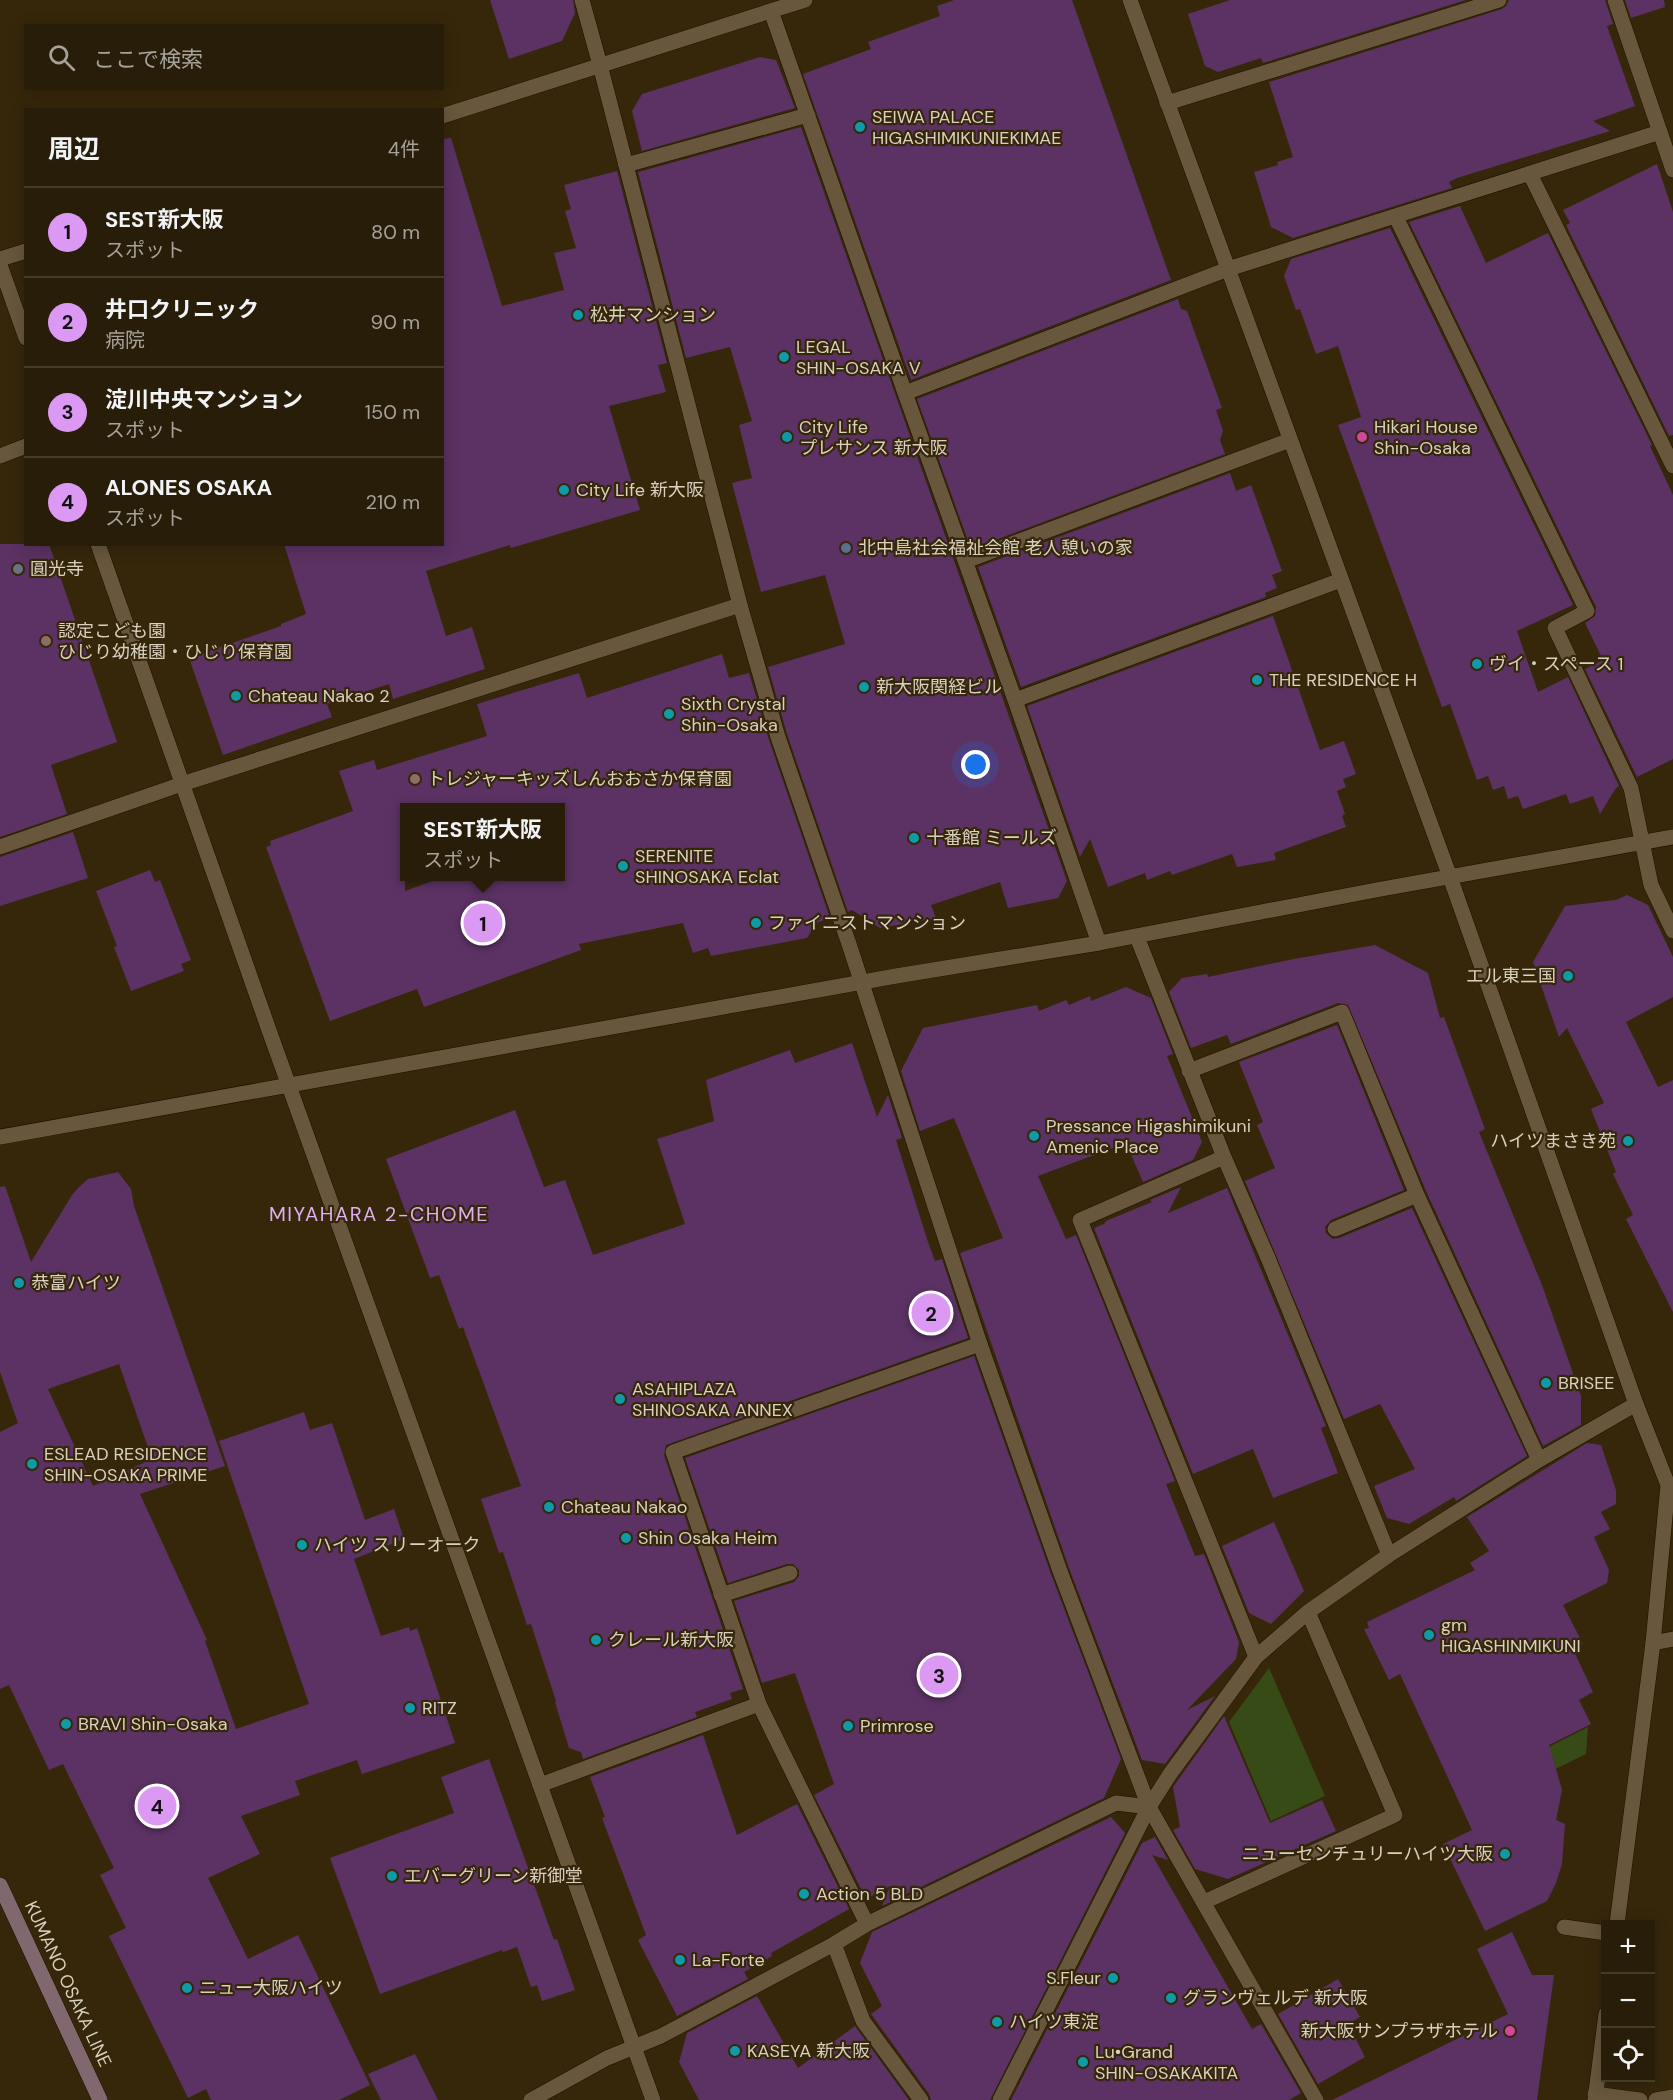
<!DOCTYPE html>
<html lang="ja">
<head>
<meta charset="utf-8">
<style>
  :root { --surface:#281d08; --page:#342a16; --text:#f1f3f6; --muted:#a5a29c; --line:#443b29; --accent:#dc99f4 }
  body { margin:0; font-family:"DM Sans","Noto Sans JP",sans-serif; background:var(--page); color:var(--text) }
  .controls { position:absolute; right:18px; bottom:18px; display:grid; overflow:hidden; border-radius:0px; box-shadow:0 3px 15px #0003 }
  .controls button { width:54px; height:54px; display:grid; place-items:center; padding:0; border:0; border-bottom:2px solid var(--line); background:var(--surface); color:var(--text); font:30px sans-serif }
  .you { position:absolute; left:976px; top:765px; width:21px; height:21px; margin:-15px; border:4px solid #fff; border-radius:50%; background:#1a73e8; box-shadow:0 0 0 9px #1a73e833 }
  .badge { display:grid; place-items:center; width:39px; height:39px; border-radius:50%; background:var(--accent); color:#111; font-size:20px; font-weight:700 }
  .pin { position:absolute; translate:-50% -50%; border:3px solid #fff; box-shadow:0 2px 6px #0006 }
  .popup { position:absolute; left:400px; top:803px; width:165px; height:78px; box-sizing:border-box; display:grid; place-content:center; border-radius:0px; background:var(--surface); filter:drop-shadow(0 2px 4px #0005); font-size:20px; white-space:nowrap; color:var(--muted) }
  .popup b { font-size:22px; color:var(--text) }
  .popup::after { content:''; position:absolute; left:50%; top:100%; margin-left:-12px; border:12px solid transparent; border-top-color:var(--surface) }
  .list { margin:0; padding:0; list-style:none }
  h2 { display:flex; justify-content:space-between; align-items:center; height:78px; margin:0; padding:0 24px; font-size:26px }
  h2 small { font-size:20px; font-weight:400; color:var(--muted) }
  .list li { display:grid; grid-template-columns:39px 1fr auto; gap:18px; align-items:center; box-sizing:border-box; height:90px; padding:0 24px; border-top:2px solid var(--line) }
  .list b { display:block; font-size:22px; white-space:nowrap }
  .list p { margin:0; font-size:20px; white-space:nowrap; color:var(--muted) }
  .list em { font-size:20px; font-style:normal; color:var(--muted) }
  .icon { flex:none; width:33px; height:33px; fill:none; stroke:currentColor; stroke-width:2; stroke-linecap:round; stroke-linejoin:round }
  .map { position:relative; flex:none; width:1673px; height:2100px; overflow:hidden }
  .search { position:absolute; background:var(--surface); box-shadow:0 3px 15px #0003; left:24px; top:24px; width:420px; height:66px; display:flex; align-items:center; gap:15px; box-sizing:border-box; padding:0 21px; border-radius:0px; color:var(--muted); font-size:22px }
  .panel { position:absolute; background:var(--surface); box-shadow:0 3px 15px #0003; left:24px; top:108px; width:420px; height:438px; border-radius:0px }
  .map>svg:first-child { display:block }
  .green { fill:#364b16 }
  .building { fill:#5b3263; fill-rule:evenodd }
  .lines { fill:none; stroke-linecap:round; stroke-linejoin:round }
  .service-casing { stroke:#1d0f00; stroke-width:16 }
  .pedestrian-casing { stroke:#1d0f00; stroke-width:16 }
  .minor-casing { stroke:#1d0f00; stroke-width:16 }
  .tertiary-casing { stroke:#1d0f00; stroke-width:16 }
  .secondary-casing { stroke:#1d0f00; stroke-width:16 }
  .service { stroke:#68573c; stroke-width:15 }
  .pedestrian { stroke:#68573c; stroke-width:15 }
  .minor { stroke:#68573c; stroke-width:15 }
  .tertiary { stroke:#68573c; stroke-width:15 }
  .secondary { stroke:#81676e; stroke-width:15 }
  .culture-dot { fill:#0f9aa8; stroke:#36270b; stroke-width:2 }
  .hotel-dot { fill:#d1479c; stroke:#36270b; stroke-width:2 }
  .service-dot { fill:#5c6f8a; stroke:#36270b; stroke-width:2 }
  .worship-dot { fill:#6b7280; stroke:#36270b; stroke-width:2 }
  .education-dot { fill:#8d6e63; stroke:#36270b; stroke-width:2 }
  .labels { text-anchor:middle; stroke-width:4.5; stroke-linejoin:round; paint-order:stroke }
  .poi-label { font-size:18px; fill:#d9d0c0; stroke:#36270b; text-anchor:start }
  .street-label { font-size:18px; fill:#d9d0c0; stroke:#36270b }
  .neighbourhood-label { font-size:20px; letter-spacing:1.5px; fill:#deb0ef; stroke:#36270b }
</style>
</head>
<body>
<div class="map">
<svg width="1673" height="2100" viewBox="0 0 1673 2100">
  <rect width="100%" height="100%" fill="#36270b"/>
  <path class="green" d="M1269,1668L1325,1796L1271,1821L1229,1722Z
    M1588,1727L1586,1754L1513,1790L1503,1770Z"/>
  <path class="building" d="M490,0H573L575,13L562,41L509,59Z
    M954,0H1072L1171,280L911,380L803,74L871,49L868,42L940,16L937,6Z
    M1230,0H1466L1263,63L1261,58L1218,72L1205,66L1188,14Z
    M1509,0H1605L1613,24L1607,26L1635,106L1593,121L1610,131L1457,178L1449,182L1452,188L1293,238L1271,227L1254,172L1278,165L1277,162L1293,157L1269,82L1502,9L1506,6Z
    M1625,0H1664L1665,7L1631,18Z
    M760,57L776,60L795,108L642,151L632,111L642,94Z
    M801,127L1067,881L1058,898L1008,908L1000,882L931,905L936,918L880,928L852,910L848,912L787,734L768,667L845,644L825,575L761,592L732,483L752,478L739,425L752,421L730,347L686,358L638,172Z
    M451,138L502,306L564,290L554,253L576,248L565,211L571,209L564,185L617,171L667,363L658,365L666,392L609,406L640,510L511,548L510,545L426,571L446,636L472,627L485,669L393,699L389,684L327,704L332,717L223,755L189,658L281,626V624L306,614L284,544H442V139Z
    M1657,164L1673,212V435L1669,436L1566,225L1570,223L1563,210Z
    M1460,206L1486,263L1548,233L1652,445L1650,446L1673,495V759L1637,777L1585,669L1603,660L1585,623L1595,616L1596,607L1409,222Z
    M1390,228L1573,605L1517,631L1538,692L1568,677L1619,786L1616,788L1600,814L1593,796L1570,804L1566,794L1523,809L1518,796L1508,799L1504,786L1493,790L1488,776L1477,780L1450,704L1442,707L1338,425L1361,417L1338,346L1316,354L1300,309L1296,310L1284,276L1291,259Z
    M1178,299L1181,309L1187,311L1222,408L1216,410L1223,431L1220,440L1225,454L971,549L917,399Z
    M1230,473L1236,491L1251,485L1282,571L1272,575L1277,588L1265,593L1266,597L1021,687L978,567Z
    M0,544H49L117,742L51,765L67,814L0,837Z
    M1273,616L1320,750L1344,741L1356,774L1343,779L1346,787L1337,791L1345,814L1342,816L1346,827L1274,853L1276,860L1237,867L1232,854L1172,875L1170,871L1147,880L1145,873L1108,887L1090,839L1080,857L1027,706Z
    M722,654L729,678L749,673L769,740L830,918L816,923L807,938L711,956L708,948L693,953L683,923L579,944L581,950L424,1007L417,989L330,1021L266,847L271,845L270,841L353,811L339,771L374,760L377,770L487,736L477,704L579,673L587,698ZM405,807H561V876H446L405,891Z
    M73,832L88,878L0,906V857Z
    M150,870L155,882L160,880L191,960L181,964L184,971L131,991L114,947L117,946L96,891Z
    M1627,895L1648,905L1673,957V997L1626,1022L1658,1087L1673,1080V1312L1626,1219L1633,1215L1613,1174L1616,1172L1591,1109L1604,1103L1567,1028L1559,1037L1533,962L1565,906L1616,900Z
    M1375,945L1428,973L1440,1018L1444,1017L1485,1129L1479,1132L1542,1285L1581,1396V1425L1543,1446L1426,1191L1348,1005L1338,1003L1231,1044L1227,1035L1191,1048L1169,992L1182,978L1207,974L1208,977L1294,959Z
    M1126,987L1151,998L1173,1054L1167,1056L1202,1142L1193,1160L1143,1182L1126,1143L1038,1176L1066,1239L1076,1235L1175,1481L1166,1484L1195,1556L1204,1554L1239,1642L1236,1659L1187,1710L1215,1696L1165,1764L1142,1760L1069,1568L960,1253L1003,1238L954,1118L920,1131L901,1071L923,1028L1037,1005L1039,1011L1066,1000L1069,1005L1090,996L1091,1001Z
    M1337,1025L1404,1190L1331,1220L1325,1227L1326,1233L1333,1239L1339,1238L1412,1208L1527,1456L1456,1501L1454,1497L1409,1524L1387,1518L1374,1486L1415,1469L1380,1404L1344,1419L1245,1181L1275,1168L1257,1125L1263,1122L1239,1062Z
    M852,1043L877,1117L888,1095L902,1138L896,1140L927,1239L935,1261L942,1259L968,1338L666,1445L664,1455L743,1689L730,1693L732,1699L695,1712L697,1717L583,1759L581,1752L569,1748L555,1702L556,1701L531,1624L527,1625L503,1552L499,1553L481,1499L521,1486L463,1327L459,1329L439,1275L430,1278L386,1159L515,1110L544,1187L565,1180L593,1255L685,1224L657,1139L714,1121L706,1080L790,1050L795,1063Z
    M118,1172L131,1189L134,1206L225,1466L140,1494L207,1640L205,1641L236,1729L309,1704L219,1441L304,1412L310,1430L332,1423L365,1520L394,1509L404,1539L354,1559L381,1636L409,1627L410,1631L417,1628L455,1743L362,1774L357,1760L295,1781L300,1795L241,1816L260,1854L208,1878L248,1959L298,1935L370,2085L339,2100H211L206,2089L188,2098L109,1936L126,1928L100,1875L114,1868L63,1764L49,1770L9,1685L0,1689V1432L18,1423L0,1372V1187L5,1186L31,1262L72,1195L79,1187L88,1179ZM119,1364L152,1459L93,1486L48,1389Z
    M1181,1187L1168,1213L1227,1188L1326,1426L1321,1428L1338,1473L1273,1498L1253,1449L1193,1474L1094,1228L1104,1224L1106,1221L1152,1202L1150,1200Z
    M974,1356L1051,1574L1121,1759L1104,1798L882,1906L890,1886L866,1899L814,1795L834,1784L795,1673L762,1683L734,1601L794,1582L799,1576V1570L793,1564H787L728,1583L685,1458Z
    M1587,1443L1601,1445L1616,1490V1504L1601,1512L1610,1529L1594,1537L1609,1570L1607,1583L1563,1605L1583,1644L1573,1649L1593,1692L1579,1700L1591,1724L1549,1745L1562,1790L1556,1820L1565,1824L1562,1864L1556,1883L1547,1901L1485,1931L1443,1844L1472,1830L1400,1674L1389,1680L1364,1629L1369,1628L1367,1622L1475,1570L1470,1563L1489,1551L1467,1517Z
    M1274,1522L1304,1591L1271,1624L1249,1613L1222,1546Z
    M1224,1716L1270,1823L1322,1800L1336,1831L1228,1879L1195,1869L1173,1830L1180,1827L1173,1787Z
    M703,1735L737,1835L797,1804L849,1909L771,1953L772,1956L744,1972L748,1979L677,2016L638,1940L646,1935L602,1818L605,1817L590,1777Z
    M489,1759L554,1940L557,1939L575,1990L542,2001L537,1985L531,1987L517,1947L503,1952L502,1950L380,1994L330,1858L454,1813L441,1777Z
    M1111,1817L1125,1833L990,2100H931L929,2094L871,2014L882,2006L860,1963L872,1932Z
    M1155,1837L1168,1860L1152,1855L1252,2029L1261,2024L1301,2093L1289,2100H1011L1142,1843Z
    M1512,1932L1532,1975H1554L1537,2100H1332L1508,2014L1477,1949Z
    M1338,1979L1360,2017L1348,2024L1365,2057L1318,2084L1278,2014Z
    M757,1996L798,2068L855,2026L909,2100H699L679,2062L687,2033Z
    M415,2054L438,2100H381L368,2074Z"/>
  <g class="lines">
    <defs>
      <path id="service" d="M1335,1229L1417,1195
        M721,1595L790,1573
        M1564,1927L1606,1933"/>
      <path id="pedestrian" d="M600,65L740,605L778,737L849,944L980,1344L1060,1571L1149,1807L1316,2100"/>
      <path id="minor" d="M582,0L600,65
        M1615,0L1673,170
        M771,11L905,393L1015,700L1099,943
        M1167,103L1499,0
        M626,165L808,115
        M1530,174L1673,466
        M1396,217L1587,611L1555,628L1631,788L1651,885L1673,931
        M905,393L1228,269L1660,132
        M0,456L26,446
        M966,561L1290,440
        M1015,700L1341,580
        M0,847L182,784L740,605
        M1137,937L1224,1157L1268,1258L1389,1555
        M1189,1071L1342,1012L1417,1195L1539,1460
        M1224,1157L1080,1220L1256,1657
        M1653,1643L1673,1639
        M540,1785L759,1704
        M1204,1902L1395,1815L1308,1612
        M867,1924L759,1704L673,1452L980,1344
        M834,1944L863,2021L921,2100
        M1595,2094L1640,2100
        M531,2100L607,2058L661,2036L834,1944L867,1924L1116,1803L1149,1807
        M1000,2100L1149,1807L1170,1774L1256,1657L1308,1612L1389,1555L1539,1460L1636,1404
        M1656,2100L1673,2097"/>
      <path id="tertiary" d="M1130,0L1450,877L1636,1404L1668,1485L1653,1643L1617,1924
        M442,116L805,0
        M0,259L26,251
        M0,265L26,338
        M98,544L270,1033L653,2100
        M0,1137L896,976L1099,943L1376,890L1673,837
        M1595,2100L1606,2014"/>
      <path id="secondary" d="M0,1885L100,2100"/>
    </defs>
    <use href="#service" class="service-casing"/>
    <use href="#pedestrian" class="pedestrian-casing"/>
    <use href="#minor" class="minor-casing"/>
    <use href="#tertiary" class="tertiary-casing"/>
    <use href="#secondary" class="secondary-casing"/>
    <use href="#service" class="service"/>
    <use href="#pedestrian" class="pedestrian"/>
    <use href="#minor" class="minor"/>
    <use href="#tertiary" class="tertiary"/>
    <use href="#secondary" class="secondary"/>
  </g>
  <g class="culture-dot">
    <circle cx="860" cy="127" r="6"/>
    <circle cx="578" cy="315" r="6"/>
    <circle cx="784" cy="357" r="6"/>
    <circle cx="787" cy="437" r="6"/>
    <circle cx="564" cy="490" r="6"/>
    <circle cx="1477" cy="664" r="6"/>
    <circle cx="1257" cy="680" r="6"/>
    <circle cx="864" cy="687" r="6"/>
    <circle cx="236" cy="696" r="6"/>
    <circle cx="669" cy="714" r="6"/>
    <circle cx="914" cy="838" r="6"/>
    <circle cx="623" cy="866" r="6"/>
    <circle cx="756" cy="923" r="6"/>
    <circle cx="1568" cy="976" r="6"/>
    <circle cx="1034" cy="1136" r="6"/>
    <circle cx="1628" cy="1141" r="6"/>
    <circle cx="19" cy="1283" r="6"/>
    <circle cx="1546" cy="1383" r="6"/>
    <circle cx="620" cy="1399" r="6"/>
    <circle cx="32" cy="1464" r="6"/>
    <circle cx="549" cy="1507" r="6"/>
    <circle cx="626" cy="1538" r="6"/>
    <circle cx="302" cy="1545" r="6"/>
    <circle cx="1429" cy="1635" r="6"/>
    <circle cx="596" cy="1640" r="6"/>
    <circle cx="410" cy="1708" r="6"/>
    <circle cx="66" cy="1724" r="6"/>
    <circle cx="848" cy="1726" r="6"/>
    <circle cx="1505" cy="1854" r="6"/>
    <circle cx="392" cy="1876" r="6"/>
    <circle cx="804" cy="1894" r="6"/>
    <circle cx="680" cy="1960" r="6"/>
    <circle cx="1113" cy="1978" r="6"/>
    <circle cx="187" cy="1988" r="6"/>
    <circle cx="1171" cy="1998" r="6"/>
    <circle cx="997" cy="2022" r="6"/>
    <circle cx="735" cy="2051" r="6"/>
    <circle cx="1083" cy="2062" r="6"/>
  </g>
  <g class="hotel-dot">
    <circle cx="1362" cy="437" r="6"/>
    <circle cx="1510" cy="2031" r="6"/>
  </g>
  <circle class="service-dot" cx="846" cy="548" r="6"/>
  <circle class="worship-dot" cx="18" cy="569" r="6"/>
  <g class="education-dot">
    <circle cx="46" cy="641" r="6"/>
    <circle cx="415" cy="779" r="6"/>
  </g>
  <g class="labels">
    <g class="poi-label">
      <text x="872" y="123">SEIWA PALACE<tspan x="872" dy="21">HIGASHIMIKUNIEKIMAE</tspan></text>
      <text x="590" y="321">松井マンション</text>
      <text x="796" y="353">LEGAL<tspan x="796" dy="21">SHIN-OSAKA V</tspan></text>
      <text x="799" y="433">City Life<tspan x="799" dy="21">プレサンス 新大阪</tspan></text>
      <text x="1374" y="433">Hikari House<tspan x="1374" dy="21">Shin-Osaka</tspan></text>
      <text x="576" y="496">City Life 新大阪</text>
      <text x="858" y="554">北中島社会福祉会館 老人憩いの家</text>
      <text x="30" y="575">圓光寺</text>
      <text x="58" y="637">認定こども園<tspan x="58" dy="21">ひじり幼稚園・ひじり保育園</tspan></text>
      <text x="1489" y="670">ヴイ・スペース 1</text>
      <text x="1269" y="686">THE RESIDENCE H</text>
      <text x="876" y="693">新大阪関経ビル</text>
      <text x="248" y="702">Chateau Nakao 2</text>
      <text x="681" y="710">Sixth Crystal<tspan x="681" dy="21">Shin-Osaka</tspan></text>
      <text x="427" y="785">トレジャーキッズしんおおさか保育園</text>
      <text x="926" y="844">十番館 ミールズ</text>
      <text x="635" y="862">SERENITE<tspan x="635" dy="21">SHINOSAKA Eclat</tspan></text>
      <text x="768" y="929">ファイニストマンション</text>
      <text x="1556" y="982" text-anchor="end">エル東三国</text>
      <text x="1046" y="1132">Pressance Higashimikuni<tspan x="1046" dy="21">Amenic Place</tspan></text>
      <text x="1616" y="1147" text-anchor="end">ハイツまさき苑</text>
      <text x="31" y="1289">恭富ハイツ</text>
      <text x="1558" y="1389">BRISEE</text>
      <text x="632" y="1395">ASAHIPLAZA<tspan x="632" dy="21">SHINOSAKA ANNEX</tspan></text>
      <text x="44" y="1460">ESLEAD RESIDENCE<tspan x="44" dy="21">SHIN-OSAKA PRIME</tspan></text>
      <text x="561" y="1513">Chateau Nakao</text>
      <text x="638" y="1544">Shin Osaka Heim</text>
      <text x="314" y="1551">ハイツ スリーオーク</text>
      <text x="1441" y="1631">gm<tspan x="1441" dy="21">HIGASHINMIKUNI</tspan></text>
      <text x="608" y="1646">クレール新大阪</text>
      <text x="422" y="1714">RITZ</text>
      <text x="78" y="1730">BRAVI Shin-Osaka</text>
      <text x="860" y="1732">Primrose</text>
      <text x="1493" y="1860" text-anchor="end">ニューセンチュリーハイツ大阪</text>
      <text x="404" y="1882">エバーグリーン新御堂</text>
      <text x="816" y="1900">Action 5 BLD</text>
      <text x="692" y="1966">La-Forte</text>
      <text x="1101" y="1984" text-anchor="end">S.Fleur</text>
      <text x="199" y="1994">ニュー大阪ハイツ</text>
      <text x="1183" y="2004">グランヴェルデ 新大阪</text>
      <text x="1009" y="2028">ハイツ東淀</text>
      <text x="1498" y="2037" text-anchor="end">新大阪サンプラザホテル</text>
      <text x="747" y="2057">KASEYA 新大阪</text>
      <text x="1095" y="2058">Lu•Grand<tspan x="1095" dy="21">SHIN-OSAKAKITA</tspan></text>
    </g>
    <g class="street-label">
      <text transform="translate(68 1984) rotate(65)" y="6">KUMANO OSAKA LINE</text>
    </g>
    <g class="neighbourhood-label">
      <text x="379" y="1221">MIYAHARA 2-CHOME</text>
    </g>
  </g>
</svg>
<div class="controls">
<button>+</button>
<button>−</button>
<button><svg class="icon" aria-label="locate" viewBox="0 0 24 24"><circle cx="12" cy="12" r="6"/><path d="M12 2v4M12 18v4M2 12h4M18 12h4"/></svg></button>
</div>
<div class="you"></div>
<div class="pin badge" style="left:483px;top:923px">1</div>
<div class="popup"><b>SEST新大阪</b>スポット</div>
<div class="pin badge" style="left:931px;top:1313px">2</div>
<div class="pin badge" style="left:939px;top:1675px">3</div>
<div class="pin badge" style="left:157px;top:1806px">4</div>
<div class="search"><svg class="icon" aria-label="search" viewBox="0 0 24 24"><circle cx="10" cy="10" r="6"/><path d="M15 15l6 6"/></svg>ここで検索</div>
<section class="panel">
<h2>周辺<small>4件</small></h2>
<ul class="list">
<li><span class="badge">1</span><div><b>SEST新大阪</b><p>スポット</p></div><em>80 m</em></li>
<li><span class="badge">2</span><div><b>井口クリニック</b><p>病院</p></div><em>90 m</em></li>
<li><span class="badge">3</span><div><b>淀川中央マンション</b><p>スポット</p></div><em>150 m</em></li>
<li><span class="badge">4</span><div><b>ALONES OSAKA</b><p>スポット</p></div><em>210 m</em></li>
</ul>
</section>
</div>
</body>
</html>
